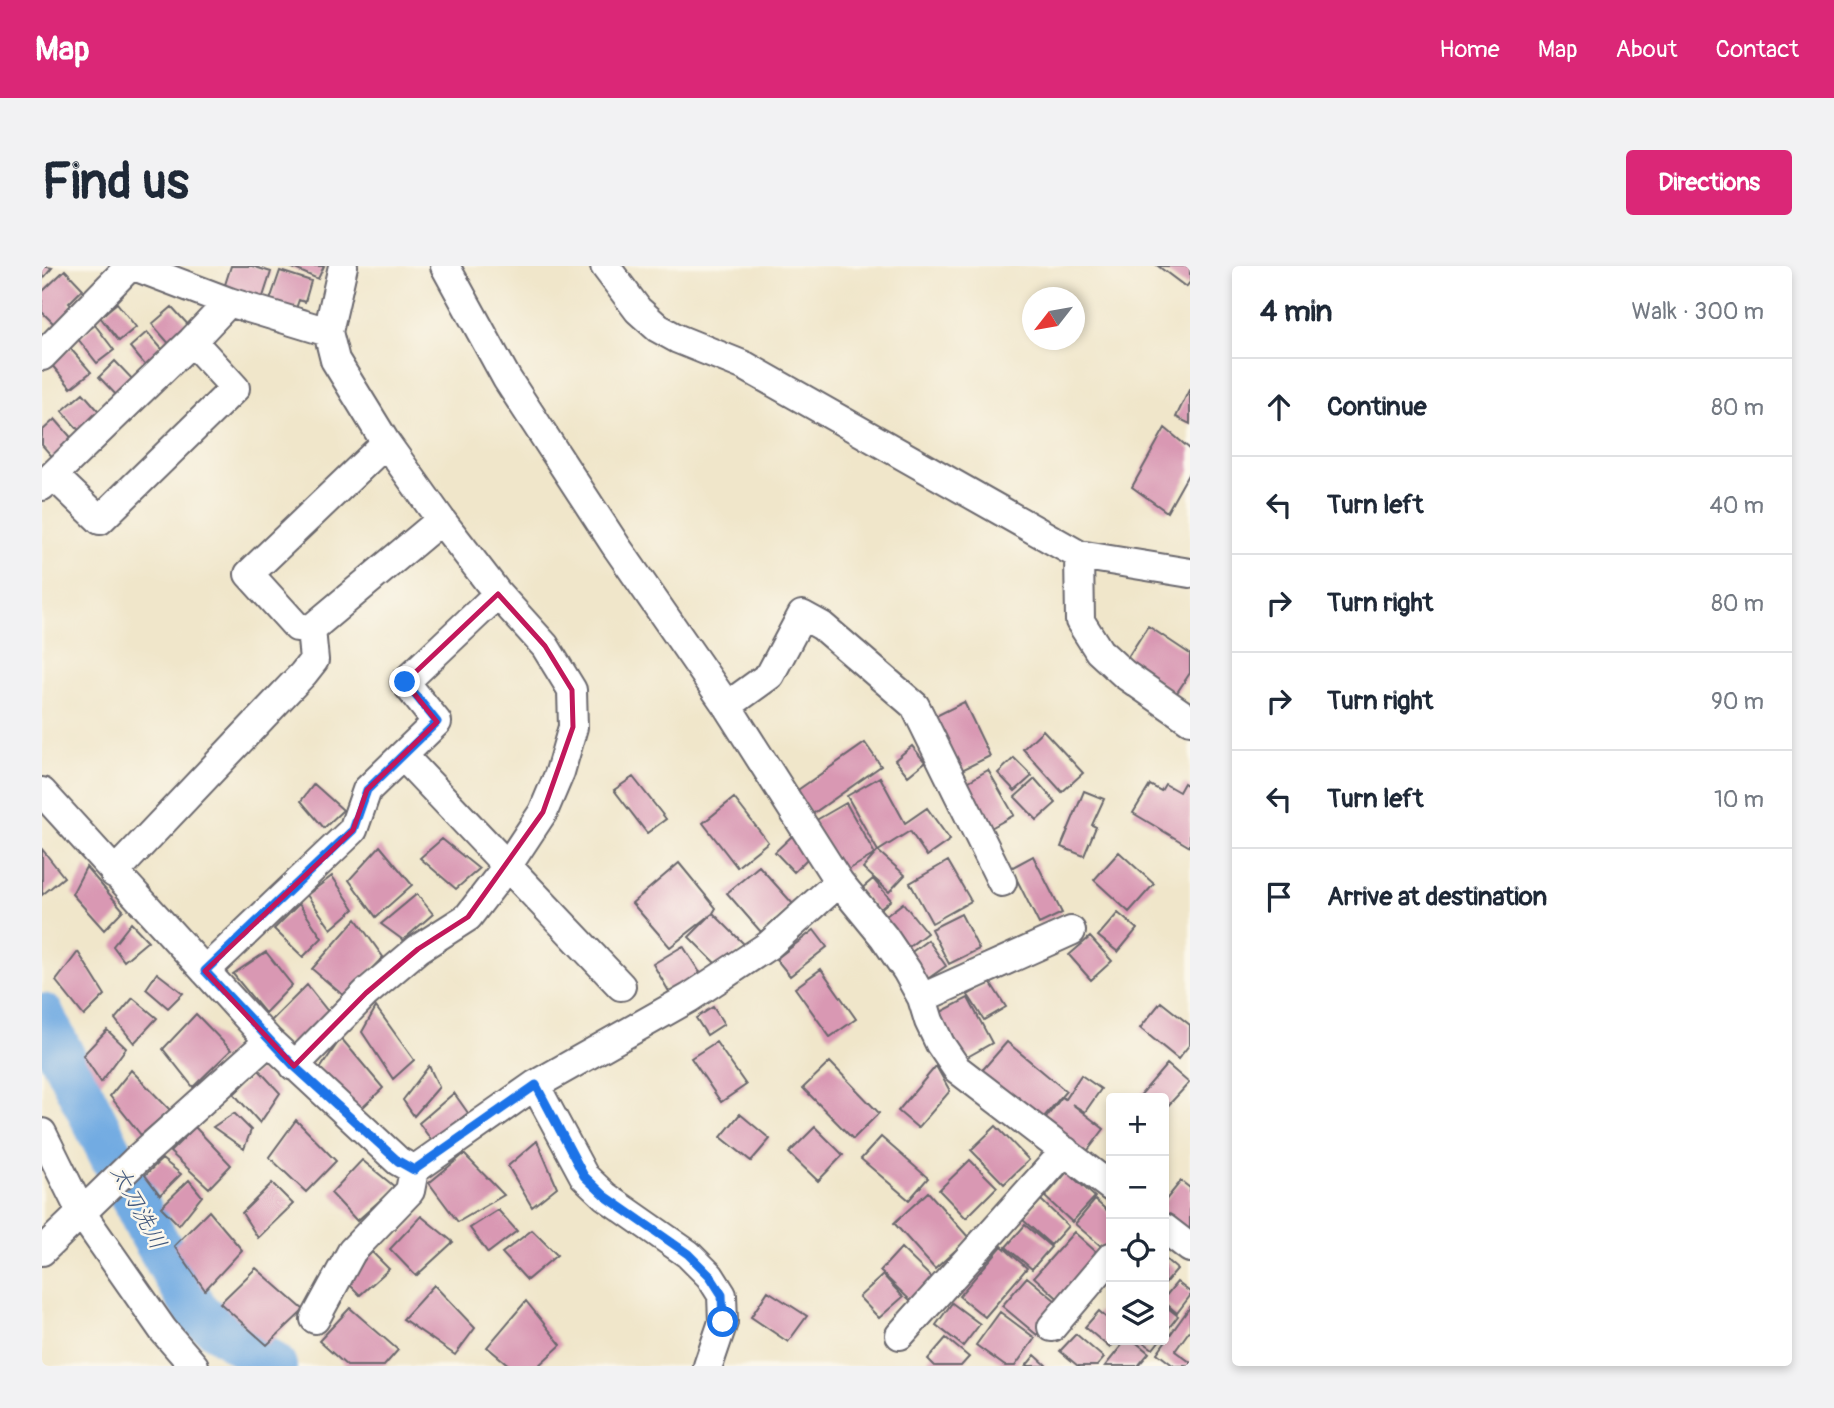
<!DOCTYPE html>
<html lang="en">
<head>
<meta charset="utf-8">
<style>
  :root { --surface:#fff; --page:#f2f2f3; --text:#1f2937; --muted:#747a83; --line:#e0e1e3; --accent:#db2777 }
  body { margin:0; font-family:Pangolin,"Klee One",sans-serif; background:var(--page); color:var(--text) }
  .controls { position:absolute; right:21px; bottom:21px; display:grid; overflow:hidden; border-radius:7px; box-shadow:0 4px 10px #0003 }
  .controls button { width:63px; height:63px; display:grid; place-items:center; padding:0; border:0; border-bottom:2px solid var(--line); background:var(--surface); color:var(--text); font:35px sans-serif }
  .compass { position:absolute; left:980px; top:21px; width:63px; height:63px; border-radius:50%; background:var(--surface); box-shadow:0 4px 10px #0003; rotate:239deg }
  .stop { position:absolute; width:21px; height:21px; margin:-16px; border:5px solid #1a73e8; border-radius:50%; background:#fff }
  .stop.end { background:#1a73e8; border-color:#fff; box-shadow:0 2px 7px #0008 }
  .list { margin:0; padding:0; list-style:none }
  h2 { display:flex; justify-content:space-between; align-items:center; height:91px; margin:0; padding:0 28px; font-size:30px }
  h2 small { font-size:23px; font-weight:400; color:var(--muted) }
  .list li { display:grid; grid-template-columns:46px 1fr auto; gap:21px; align-items:center; box-sizing:border-box; height:98px; padding:0 28px; border-top:2px solid var(--line) }
  .list b { display:block; font-size:26px; white-space:nowrap }
  .list em { font-size:23px; font-style:normal; color:var(--muted) }
  .icon { flex:none; width:38px; height:38px; fill:none; stroke:currentColor; stroke-width:2; stroke-linecap:round; stroke-linejoin:round }
  .map { position:relative; flex:none; width:1148px; height:1100px; overflow:hidden; border-radius:7px }
  header { display:flex; align-items:center; gap:42px; box-sizing:border-box; height:98px; padding:0 35px; background:var(--accent); color:#fff }
  header strong { font-size:33px }
  nav { display:flex; gap:38px; margin-inline-start:auto; font-size:24px }
  .intro { display:flex; align-items:center; justify-content:space-between; box-sizing:border-box; height:168px; padding:0 42px }
  h1 { margin:0; font-size:49px }
  .button { padding:18px 32px; border-radius:7px; background:var(--accent); color:#fff; font-size:24px; font-weight:700 }
  main { display:flex; gap:42px; padding:0 42px }
  aside { flex:1; background:var(--surface); border-radius:7px; box-shadow:0 4px 10px #0003 }
  .map>svg:first-child { display:block }
  .lines { fill:none; stroke-linecap:round; stroke-linejoin:round }
  .river { stroke:#72abe2; stroke-width:46 }
  .building { fill:#d998b3 }
  .minor-casing { stroke:#6a676d; stroke-width:32 }
  .minor { stroke:#fff; stroke-width:28 }
  .route { stroke:#1a73e8; stroke-width:9 }
  .marked { fill:none; stroke:#c2185b; stroke-width:5; stroke-linejoin:round }
  .labels { text-anchor:middle; stroke-width:5; stroke-linejoin:round; paint-order:stroke }
  .water-label { font-size:23px; font-style:italic; fill:#42597e; stroke:#fbf7ec }
</style>
</head>
<body>
<header>
<strong>Map</strong>
<nav><a>Home</a><a>Map</a><a>About</a><a>Contact</a></nav>
</header>
<div class="intro"><h1>Find us</h1><a class="button">Directions</a></div>
<main>
<div class="map">
<svg width="1148" height="1100" viewBox="0 0 1148 1100">
  <rect width="100%" height="100%" fill="#fbf7ec"/>
  <filter id="ink" filterUnits="userSpaceOnUse"><feTurbulence type="fractalNoise" baseFrequency=".0143" numOctaves="2"/><feDisplacementMap in="SourceGraphic" scale="14" xChannelSelector="R" yChannelSelector="G"/><feConvolveMatrix kernelMatrix="1 2 1 2 8 2 1 2 1" color-interpolation-filters="sRGB"/></filter>
  <filter id="wash" filterUnits="userSpaceOnUse"><feTurbulence type="fractalNoise" baseFrequency=".00686" numOctaves="4" result="noise"/><feDisplacementMap in="SourceGraphic" scale="28" xChannelSelector="R" yChannelSelector="G"/><feGaussianBlur stdDeviation="1.57" result="paint"/><feColorMatrix in="noise" values="0 0 0 0 0 0 0 0 0 0 0 0 0 0 0 0 0 1.4 0 .05"/><feComposite in="paint" operator="in"/></filter>
  <g filter="url(#wash)">
    <rect width="100%" height="100%" fill="#f0e6ca"/>
    <g class="lines">
      <path class="river" d="M0,750L107,963L156,1048L232,1100"/>
    </g>
    <g id="blocks">
      <path class="building" d="M0,0L10,2L0,14Z
        M189,0H210L229,6L219,37L181,25Z
        M246,0H282L276,13Z
        M1116,0H1148V16L1144,21Z
        M23,4L41,23L27,37L31,41L13,59L0,46V26Z
        M238,5L269,15L263,36L257,34L252,48L226,40Z
        M75,37L94,61L77,75L58,51Z
        M130,41L149,62L129,80L110,58Z
        M53,59L72,84L55,97L36,73Z
        M105,66L126,90L108,105L88,81Z
        M28,82L49,106L29,122L9,98Z
        M73,95L94,117L78,133L57,111Z
        M1148,122V158L1134,151Z
        M41,127L61,150L40,168L20,145Z
        M13,153L33,176L13,194L0,179V165Z
        M1123,162L1148,183V205L1125,246L1090,221Z
        M1106,360L1148,388V407L1134,428L1084,394Z
        M922,436L948,490L918,505L892,451Z
        M1001,464L1041,507L1020,526L981,483Z
        M823,477L839,500L769,549L753,526Z
        M870,480L883,496L866,510L853,494Z
        M972,492L990,510L973,525L956,507Z
        M946,504L972,549L947,563L922,518Z
        M591,511L624,553L605,567L572,524Z
        M838,511L863,557L885,542L908,574L885,590L868,565L836,585L805,530Z
        M993,513L1014,537L995,554L973,531Z
        M1142,517L1148,521V581L1091,547L1108,519L1119,525L1123,518L1137,526Z
        M272,518L301,544L282,562L259,535Z
        M1042,525L1062,533L1050,559L1054,561L1042,590L1019,581Z
        M692,532L726,576L695,601L661,557Z
        M804,537L833,588L801,607L771,556Z
        M750,570L769,589L752,606L733,586Z
        M400,573L437,603L414,623L378,592Z
        M338,580L370,619L334,651L307,614Z
        M0,583L22,611L0,629Z
        M836,585L863,609L847,626L821,602Z
        M1077,586L1112,618L1087,646L1052,614Z
        M991,590L1020,647L997,658L969,602Z
        M906,595L929,635L890,657L868,617Z
        M637,597L674,642L671,647L703,679L679,703L647,671L670,648L628,681L590,637Z
        M717,600L751,638L719,666L685,627Z
        M44,601L81,644L62,664L30,628Z
        M290,610L312,643L289,663L265,629Z
        M831,613L849,634L836,645L818,624Z
        M375,628L391,648L361,674L339,658Z
        M861,637L885,667L864,683L840,653Z
        M257,638L280,672L261,691L232,663Z
        M1076,647L1095,663L1076,686L1056,670Z
        M919,648L937,683L907,698L889,663Z
        M314,653L341,691L303,731L270,703Z
        M89,657L106,675L82,695L71,680Z
        M772,664L785,681L748,710L734,693Z
        M1048,671L1070,695L1049,714L1027,689Z
        M886,674L904,700L884,714L867,688Z
        M641,680L660,710L629,729L611,698Z
        M36,686L63,729L42,750L14,715Z
        M224,686L250,719L223,747L191,708Z
        M779,703L814,753L788,771L753,722Z
        M115,707L141,727L126,742L104,723Z
        M948,716L964,741L942,754L926,729Z
        M265,719L287,747L253,780L228,756Z
        M91,732L115,752L92,777L73,753Z
        M926,732L950,777L920,794L895,748Z
        M1119,736L1148,759V778L1136,793L1098,762Z
        M334,741L372,794L351,813L320,766Z
        M671,741L682,758L665,769L654,752Z
        M154,748L189,784L151,821L121,783Z
        M65,764L84,782L59,816L41,789Z
        M299,772L341,822L316,846L278,803Z
        M674,776L704,819L679,836L649,792Z
        M965,776L1024,825L996,858L937,808Z
        M788,796L837,847L811,873L761,822Z
        M1125,798L1147,817L1122,844V832H1096Z
        M387,800L397,821L372,850L361,834Z
        M894,800L908,825L876,862L856,845Z
        M89,804L128,844L99,869L68,830Z
        M217,804L238,827L218,857L192,828Z
        M1039,809L1059,823L1043,846L1030,838L1062,863L1043,888L1001,856L1020,831L1023,833Z
        M412,827L426,847L390,875L377,857Z
        M192,847L209,864L202,883L171,861Z
        M698,848L728,873L709,895L679,871Z
        M254,854L294,895L264,926L227,891Z
        M954,860L987,894L962,918L929,884Z
        M153,861L189,899L167,922L128,886Z
        M773,861L801,889L776,915L747,887Z
        M839,871L886,912L867,934L819,893Z
        M495,875L515,921L490,941L466,900Z
        M422,888L462,929L416,956L387,917Z
        M120,893L139,908L118,929L103,909Z
        M320,894L353,921L315,955L289,927Z
        M928,894L955,921L924,952L897,924Z
        M1025,906L1053,931L1030,956L1003,931Z
        M147,914L160,930L137,959L119,941Z
        M1139,915L1148,922V979L1122,957V936Z
        M230,917L251,938L216,972L200,947Z
        M886,926L927,972L893,1003L852,957Z
        M999,934L1026,960L1009,979L981,954Z
        M1053,934L1069,948V982L1066,986L1033,958Z
        M456,944L475,965L446,987L428,962Z
        M167,945L200,984L163,1024L132,980Z
        M379,950L411,976L374,1010L348,983Z
        M983,959L1009,981L990,1003L964,981Z
        M490,964L515,989L485,1014L460,987Z
        M1032,966L1061,992L1022,1038L992,1011Z
        M960,980L985,1002L943,1051L917,1030Z
        M859,982L892,1014L871,1037L838,1005Z
        M330,986L347,1003L318,1029L303,1014Z
        M1122,992L1135,1003L1122,1018Z
        M214,1002L262,1044L225,1079L178,1037Z
        M841,1009L861,1031L837,1052L817,1031Z
        M985,1011L1020,1040L995,1069L960,1040Z
        M1135,1016L1148,1026V1030L1135,1047L1122,1036V1032Z
        M392,1019L433,1062L413,1089L361,1053Z
        M726,1025L765,1050L746,1076L709,1051Z
        M484,1035L519,1079L496,1100H468L445,1081Z
        M910,1037L938,1058L921,1080L894,1059Z
        M1122,1039L1136,1050L1122,1068Z
        M1148,1041V1064L1133,1085L1148,1096V1100H1132L1115,1087Z
        M308,1042L356,1084L342,1100H305L277,1075Z
        M1057,1045L1069,1056V1074H1074L1068,1082L1043,1061Z
        M958,1046L993,1072L973,1100H963L934,1079Z
        M1034,1068L1062,1092L1055,1100H1036L1018,1085Z
        M904,1072L927,1091L919,1100H893L886,1093Z
        M1084,1074H1091L1107,1087L1096,1100H1063Z
        M1098,1074H1118L1111,1083Z
        M993,1089L1005,1100H984Z"/>
    </g>
  </g>
  <g filter="url(#ink)">
    <use href="#blocks" fill-opacity="0" stroke="#6a676d" stroke-width="2"/>
    <g class="lines">
      <defs>
        <path id="minor" d="M92,0L187,36L286,66
          M403,0L465,113L574,280L685,440L797,616L842,671L865,705L880,732L887,755L898,778L915,803L1069,921
          M563,0L596,44L616,62L636,73L703,100L1037,289L1148,307
          M0,90L88,0
          M12,210L58,254L193,122L150,75
          M0,220L150,75L187,36
          M1037,289L1038,355L1057,385L1082,408L1148,454
          M269,363L255,361L207,308L344,177
          M269,363L399,254
          M685,440L728,409L760,349L780,360L873,440L960,616
          M361,490L579,720
          M0,526L227,775L356,895L372,904L493,819L647,732L727,679L797,616
          M72,607L261,408L272,394L269,363
          M163,705L311,564L325,524L395,456L363,416L456,328
          M880,732L1029,665
          M252,800L324,727L376,683L426,651L466,599L501,546L518,506L531,461L530,424L503,380L456,328L399,254L344,177L293,94L286,66L301,0
          M493,819L542,910L563,930L646,988L668,1010L680,1029L681,1056L666,1100
          M0,867L40,948L121,1064L152,1100
          M1122,962L1148,982
          M0,985L93,895L227,775
          M273,1053L310,985L368,925L372,904
          M1010,1061L1069,991
          M858,1069L1023,885"/>
      </defs>
      <use href="#minor" class="minor-casing"/>
      <use href="#minor" class="minor"/>
    </g>
  </g>
  <g class="lines" filter="url(#ink)">
    <path class="route" d="M363,416L395,456L325,524L311,564L163,705L252,800L356,895L372,904L494,819L542,910L563,930L646,988L668,1010L680,1029L681,1056"/>
  </g>
  <path class="marked" d="M456,328L503,380L530,424L531,461L501,546L426,651L376,683L324,727L252,800L163,705L311,564L325,524L395,456L363,416Z"/>
  <g class="labels">
    <g class="water-label">
      <text transform="translate(97 941) rotate(62)" y="8">太刀洗川</text>
    </g>
  </g>
</svg>
<div class="controls">
<button>+</button>
<button>−</button>
<button><svg class="icon" aria-label="locate" viewBox="0 0 24 24"><circle cx="12" cy="12" r="6"/><path d="M12 2v4M12 18v4M2 12h4M18 12h4"/></svg></button>
<button><svg class="icon" aria-label="layers" viewBox="0 0 24 24"><path d="M12 4l9 5-9 5-9-5zM3 14l9 5 9-5"/></svg></button>
</div>
<svg class="compass" viewBox="-18 -18 36 36"><path d="M0-13l5 13h-10z" fill="#e53935"/><path d="M0 13l5-13h-10z" fill="#747a83"/></svg>
<div class="stop" style="left:681px;top:1056px"></div>
<div class="stop end" style="left:363px;top:416px"></div>
</div>
<aside>
<h2>4 min<small>Walk · 300 m</small></h2>
<ul class="list">
<li><svg class="icon" aria-label="ahead" viewBox="0 0 24 24"><path d="M12 20V5M6 11l6-6 6 6"/></svg><div><b>Continue</b></div><em>80 m</em></li>
<li><svg class="icon" aria-label="left" viewBox="0 0 24 24"><path d="M17 20v-9H6M10 6l-5 5 5 5"/></svg><div><b>Turn left</b></div><em>40 m</em></li>
<li><svg class="icon" aria-label="right" viewBox="0 0 24 24"><path d="M7 20v-9h11M14 6l5 5-5 5"/></svg><div><b>Turn right</b></div><em>80 m</em></li>
<li><svg class="icon" aria-label="right" viewBox="0 0 24 24"><path d="M7 20v-9h11M14 6l5 5-5 5"/></svg><div><b>Turn right</b></div><em>90 m</em></li>
<li><svg class="icon" aria-label="left" viewBox="0 0 24 24"><path d="M17 20v-9H6M10 6l-5 5 5 5"/></svg><div><b>Turn left</b></div><em>10 m</em></li>
<li><svg class="icon" aria-label="arrive" viewBox="0 0 24 24"><path d="M6 21V4h12l-3 4 3 4H6"/></svg><div><b>Arrive at destination</b></div></li>
</ul>
</aside>
</main>
</body>
</html>
